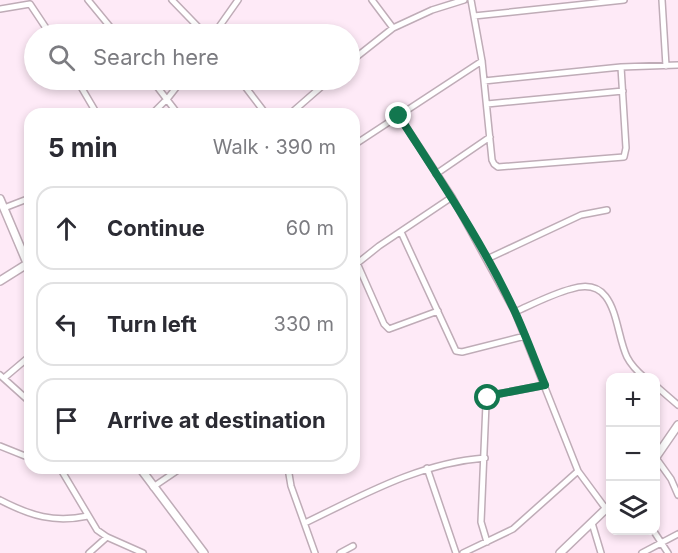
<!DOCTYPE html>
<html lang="en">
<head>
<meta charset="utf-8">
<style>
  :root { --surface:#fff; --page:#f2f2f3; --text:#2b2b33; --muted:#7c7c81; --line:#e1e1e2 }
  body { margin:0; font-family:Inter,sans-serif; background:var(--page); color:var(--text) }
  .controls { position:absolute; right:18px; bottom:18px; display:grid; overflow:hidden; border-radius:12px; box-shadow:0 3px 9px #0003 }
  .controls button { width:54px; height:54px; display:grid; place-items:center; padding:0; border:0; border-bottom:2px solid var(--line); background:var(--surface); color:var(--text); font:30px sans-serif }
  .stop { position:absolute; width:18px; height:18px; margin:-14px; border:4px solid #12774f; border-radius:50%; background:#fff }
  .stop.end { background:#12774f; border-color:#fff; box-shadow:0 2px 6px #0008 }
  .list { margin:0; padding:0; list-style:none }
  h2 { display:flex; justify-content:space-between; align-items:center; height:78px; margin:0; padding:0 24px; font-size:26px }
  h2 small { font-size:20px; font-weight:400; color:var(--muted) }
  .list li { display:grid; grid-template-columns:39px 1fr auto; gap:18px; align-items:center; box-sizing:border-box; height:84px; margin:0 12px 12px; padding:0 12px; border:2px solid var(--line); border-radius:18px }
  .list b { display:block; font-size:22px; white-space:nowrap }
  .list em { font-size:20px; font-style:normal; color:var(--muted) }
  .icon { flex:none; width:33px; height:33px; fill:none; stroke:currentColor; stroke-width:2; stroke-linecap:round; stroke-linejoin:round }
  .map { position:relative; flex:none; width:678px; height:553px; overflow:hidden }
  .search { position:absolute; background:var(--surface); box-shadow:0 3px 9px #0003; left:24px; top:24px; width:336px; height:66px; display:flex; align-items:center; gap:15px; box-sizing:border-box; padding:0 21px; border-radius:33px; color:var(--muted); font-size:22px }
  .panel { position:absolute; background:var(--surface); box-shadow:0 3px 9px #0003; left:24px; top:108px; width:336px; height:366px; border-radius:18px }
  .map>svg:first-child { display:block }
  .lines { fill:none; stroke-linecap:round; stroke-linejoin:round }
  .minor-casing { stroke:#bfacb7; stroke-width:8 }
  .tertiary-casing { stroke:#bfacb7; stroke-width:10 }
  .minor { stroke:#fff; stroke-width:5 }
  .tertiary { stroke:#fff; stroke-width:7 }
  .route { stroke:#12774f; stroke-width:8 }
</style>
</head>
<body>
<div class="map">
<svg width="678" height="553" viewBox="0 0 678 553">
  <rect width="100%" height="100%" fill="#feeaf7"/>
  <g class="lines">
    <defs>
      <path id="minor" d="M88,0L116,34
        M172,0L205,34
        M372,0L393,28
        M471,0L482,61L492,160L494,164L498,167L624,157L626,148L621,67
        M662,0L666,66
        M0,9L30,4L50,34
        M474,16L624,0
        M214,34L238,0
        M350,62L393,28L432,10L464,0
        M77,80L97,114
        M152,80L178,114
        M240,80L266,114
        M484,81L621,67L678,65
        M487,104L623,91
        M152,114L168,98L182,80
        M290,114L329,80
        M399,116L452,197L515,312L578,471L606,509
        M354,145L482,61
        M436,174L490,137
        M4,208L30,198
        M401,232L456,351L462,352L525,336
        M487,259L581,215L607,210
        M357,263L384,324L389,329L438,311
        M354,266L379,246L452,197
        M515,312C533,304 552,294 571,289C618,274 614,330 627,357C631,365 638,372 645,378
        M0,375L30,402
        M4,378L30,356
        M656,386L678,405
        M0,446L30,458
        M656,458L671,479L678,495
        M60,468L97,530L107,537L143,553
        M288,468L291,486L315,553
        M427,468L456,553
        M153,487L181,468
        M0,500C31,516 54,523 88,516
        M305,523C363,495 419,463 485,458
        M592,523L601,553
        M653,530L668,553
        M487,542L481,522L486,404L488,398L493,395L545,385
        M89,553L107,537
        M340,553L353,546
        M463,553L513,529L578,471
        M642,553L678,534"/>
      <path id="tertiary" d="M0,199L30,270
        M0,281L27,264
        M656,457L678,425
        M140,468L204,553
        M560,553L610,505"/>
    </defs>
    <use href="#minor" class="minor-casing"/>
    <use href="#tertiary" class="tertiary-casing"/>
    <use href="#minor" class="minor"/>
    <use href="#tertiary" class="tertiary"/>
  </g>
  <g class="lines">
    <path class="route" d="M399,116C440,180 483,243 515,312C526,336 535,361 545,385L493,395L488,398"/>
  </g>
</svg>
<div class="controls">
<button>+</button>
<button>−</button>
<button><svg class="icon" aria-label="layers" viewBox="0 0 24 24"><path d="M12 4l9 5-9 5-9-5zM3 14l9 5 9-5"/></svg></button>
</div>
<div class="stop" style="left:488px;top:398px"></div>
<div class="stop end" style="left:399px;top:116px"></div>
<div class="search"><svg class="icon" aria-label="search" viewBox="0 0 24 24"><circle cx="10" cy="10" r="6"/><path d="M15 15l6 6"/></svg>Search here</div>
<section class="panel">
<h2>5 min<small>Walk · 390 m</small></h2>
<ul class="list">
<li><svg class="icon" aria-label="ahead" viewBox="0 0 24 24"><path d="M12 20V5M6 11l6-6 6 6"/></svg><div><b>Continue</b></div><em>60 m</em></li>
<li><svg class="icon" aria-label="left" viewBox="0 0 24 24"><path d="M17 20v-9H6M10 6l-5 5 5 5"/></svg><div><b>Turn left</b></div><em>330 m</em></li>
<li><svg class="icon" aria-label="arrive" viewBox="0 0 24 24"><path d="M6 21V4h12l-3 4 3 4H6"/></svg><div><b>Arrive at destination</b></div></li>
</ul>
</section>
</div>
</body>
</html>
